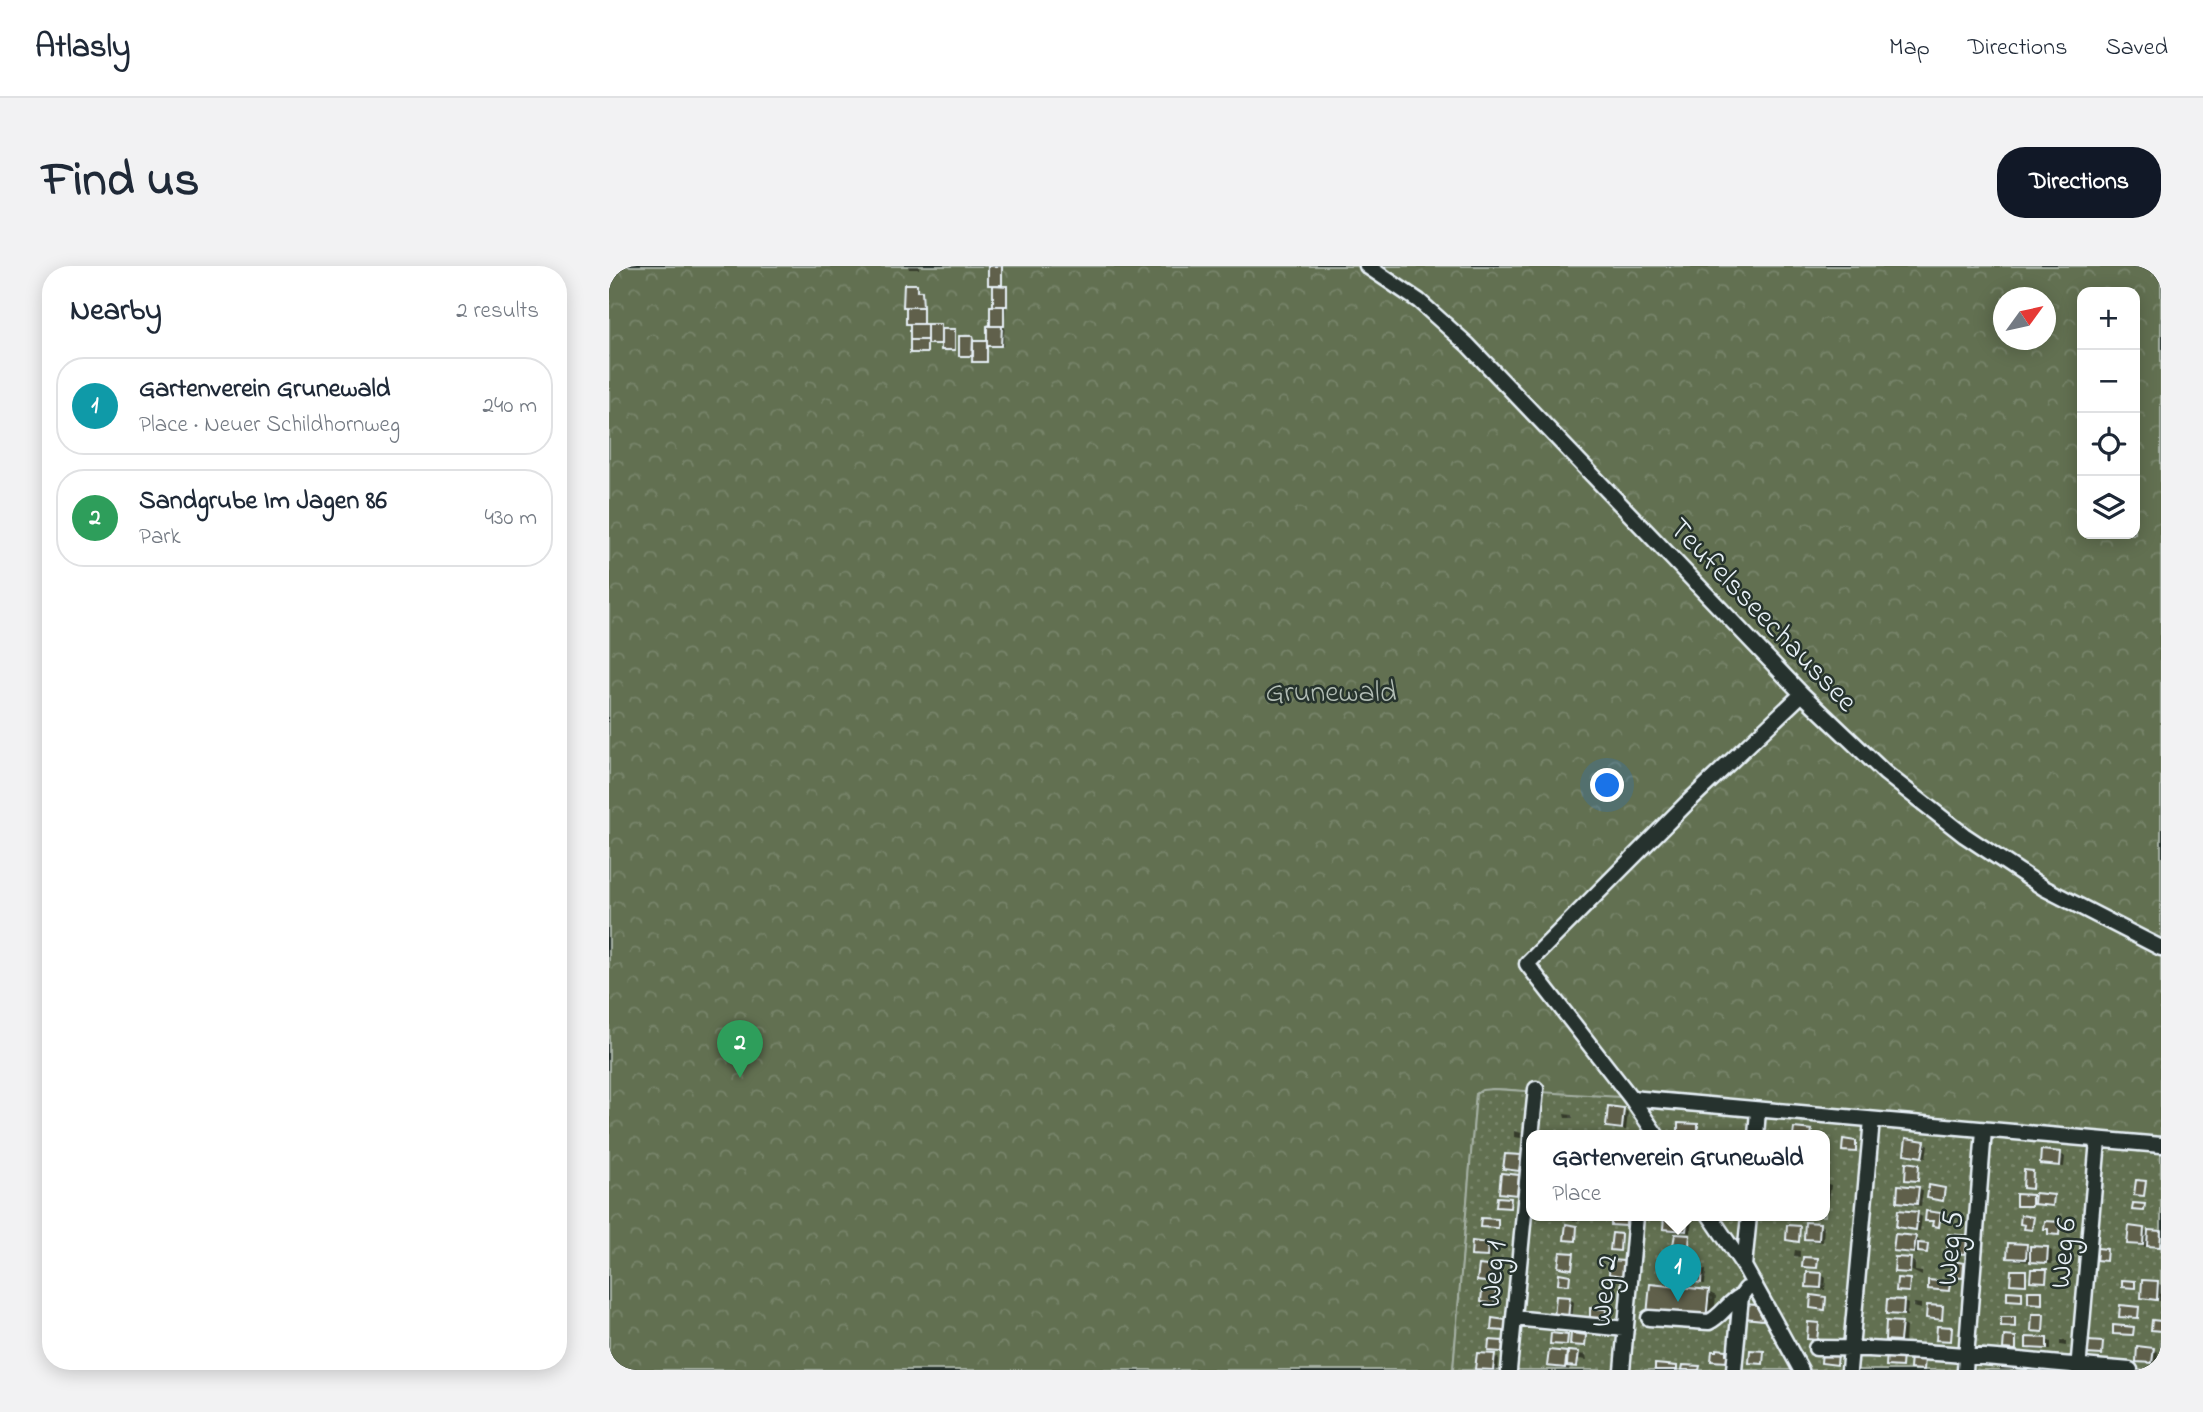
<!DOCTYPE html>
<html lang="en">
<head>
<meta charset="utf-8">
<style>
  :root { --surface:#fff; --page:#f2f2f3; --text:#1f2937; --muted:#747a83; --line:#e0e1e3; --accent:#111827 }
  body { margin:0; font-family:"Indie Flower",sans-serif; background:var(--page); color:var(--text) }
  .controls { position:absolute; right:21px; top:21px; display:grid; overflow:hidden; border-radius:14px; box-shadow:0 4px 18px #0003 }
  .controls button { width:63px; height:63px; display:grid; place-items:center; padding:0; border:0; border-bottom:2px solid var(--line); background:var(--surface); color:var(--text); font:35px sans-serif }
  .compass { position:absolute; left:1384px; top:21px; width:63px; height:63px; border-radius:50%; background:var(--surface); box-shadow:0 4px 18px #0003; rotate:57deg }
  .you { position:absolute; left:999px; top:520px; width:24px; height:24px; margin:-18px; border:5px solid #fff; border-radius:50%; background:#1a73e8; box-shadow:0 0 0 10px #1a73e833 }
  .badge { display:grid; place-items:center; width:46px; height:46px; border-radius:50%; background:var(--accent); color:#fff; font-size:23px; font-weight:700 }
  .pin { position:absolute; translate:-50% -58px; filter:drop-shadow(0 2px 4px #0008) }
  .pin::after { content:''; position:absolute; top:37px; width:24px; height:21px; background:inherit; clip-path:polygon(0 0,100% 0,50% 100%) }
  .popup { position:absolute; left:917px; top:864px; width:304px; height:91px; box-sizing:border-box; display:grid; place-content:center; border-radius:14px; background:var(--surface); filter:drop-shadow(0 2px 5px #0005); font-size:23px; white-space:nowrap; color:var(--muted) }
  .popup b { font-size:26px; color:var(--text) }
  .popup::after { content:''; position:absolute; left:50%; top:100%; margin-left:-14px; border:14px solid transparent; border-top-color:var(--surface) }
  .list { margin:0; padding:0; list-style:none }
  h2 { display:flex; justify-content:space-between; align-items:center; height:91px; margin:0; padding:0 28px; font-size:30px }
  h2 small { font-size:23px; font-weight:400; color:var(--muted) }
  .list li { display:grid; grid-template-columns:46px 1fr auto; gap:21px; align-items:center; box-sizing:border-box; height:98px; margin:0 14px 14px; padding:0 14px; border:2px solid var(--line); border-radius:28px }
  .list b { display:block; font-size:26px; white-space:nowrap }
  .list p { margin:0; font-size:23px; white-space:nowrap; color:var(--muted) }
  .list em { font-size:23px; font-style:normal; color:var(--muted) }
  .icon { flex:none; width:38px; height:38px; fill:none; stroke:currentColor; stroke-width:2; stroke-linecap:round; stroke-linejoin:round }
  .map { position:relative; flex:none; width:1552px; height:1104px; overflow:hidden; border-radius:28px }
  header { display:flex; align-items:center; gap:42px; box-sizing:border-box; height:98px; padding:0 35px; background:var(--surface); border-bottom:2px solid var(--line) }
  header strong { font-size:33px }
  nav { display:flex; gap:38px; margin-inline-start:auto; font-size:24px }
  .intro { display:flex; align-items:center; justify-content:space-between; box-sizing:border-box; height:168px; padding:0 42px }
  h1 { margin:0; font-size:49px }
  .button { padding:18px 32px; border-radius:28px; background:var(--accent); color:#fff; font-size:24px; font-weight:700 }
  main { display:flex; gap:42px; padding:0 42px }
  aside { flex:1; background:var(--surface); border-radius:28px; box-shadow:0 4px 18px #0003 }
  .map>svg:first-child { display:block }
  .forest { fill:url(#forest-crowns); stroke:#a5b0a4; stroke-width:2; fill-rule:evenodd }
  .garden { fill:url(#garden-dots); stroke:#a5b0a4; stroke-width:2; fill-rule:evenodd }
  .shadow { fill:#0007 }
  .building { fill:#60604b; stroke:#e8f1f8; stroke-width:2 }
  .lines { fill:none; stroke-linecap:round; stroke-linejoin:round }
  .minor-casing { stroke:#e8f1f8; stroke-width:19 }
  .minor { stroke:#26332d; stroke-width:14 }
  .labels { text-anchor:middle; stroke-width:5; stroke-linejoin:round; paint-order:stroke }
  .street-label { font-size:30px; fill:#e8f1f8; stroke:#26332d }
  .park-label { font-size:30px; fill:#b2bdb5; stroke:#26332d }
</style>
</head>
<body>
<header>
<strong>Atlasly</strong>
<nav><a>Map</a><a>Directions</a><a>Saved</a></nav>
</header>
<div class="intro"><h1>Find us</h1><a class="button">Directions</a></div>
<main>
<aside>
<h2>Nearby<small>2 results</small></h2>
<ul class="list">
<li><span class="badge" style="background:#0f9aa8">1</span><div><b>Gartenverein Grunewald</b><p>Place · Neuer Schildhornweg</p></div><em>240 m</em></li>
<li><span class="badge" style="background:#2e9e5b">2</span><div><b>Sandgrube Im Jagen 86</b><p>Park</p></div><em>430 m</em></li>
</ul>
</aside>
<div class="map">
<svg width="1552" height="1104" viewBox="0 0 1552 1104">
  <defs>
    <pattern id="forest-crowns" width="20" height="18" patternUnits="userSpaceOnUse" patternTransform="scale(1.75)"><rect width="20" height="18" fill="#627051"/><path d="M2 6a3 3 0 1 1 6 0M12 15a3 3 0 1 1 6 0" fill="none" stroke="#78856b"/></pattern>
    <pattern id="garden-dots" width="8" height="8" patternUnits="userSpaceOnUse" patternTransform="scale(1.75)"><rect width="8" height="8" fill="#627051"/><path d="M2 2h.1M6 6h.1" fill="none" stroke="#78856b" stroke-width="1.8" stroke-linecap="round"/></pattern>
  </defs>
  <rect width="100%" height="100%" fill="#26332d"/>
  <filter id="ink" filterUnits="userSpaceOnUse"><feTurbulence type="fractalNoise" baseFrequency=".0143" numOctaves="2"/><feDisplacementMap in="SourceGraphic" scale="14" xChannelSelector="R" yChannelSelector="G"/><feConvolveMatrix kernelMatrix="1 2 1 2 8 2 1 2 1" color-interpolation-filters="sRGB"/></filter>
  <g filter="url(#ink)">
    <path class="forest" d="M0,0H1552V886L1040,842L1025,852C994,844 891,811 867,828L844,1104H0ZM1473,26H1526V268H1473ZM1394,32H1436V74H1394Z"/>
    <path class="garden" d="M884,823L1011,831L1025,852L1040,842L1552,886V1104H844L867,828L873,824ZM922,870H1216V950H922Z"/>
    <path class="shadow" d="M299,0H310V3H300Z
      M381,0H393L394,21L399,22V40H397L394,80H379V96L367,95L365,90L352,71H364L366,76H379L386,42V19L381,18Z
      M307,20L309,27L314,28L315,59L332,60L333,65L347,66V84H335L334,78H319V87H305Z
      M1015,844L1019,846L1017,864L1003,863L999,860Z
      M955,848L963,849L964,852H956Z
      M905,865L913,867L912,872L905,871Z
      M941,866L952,867L953,870H941Z
      M1315,876L1319,879L1317,892L1297,887Z
      M1452,888L1456,891L1455,901L1437,899L1433,897Z
      M911,891L916,893L915,906L900,905L896,903Z
      M909,911L914,913L912,930L897,929L892,926Z
      M1216,917L1222,919L1220,934H1216Z
      M1310,922L1314,925L1312,940L1294,938L1290,935Z
      M1308,948L1313,951L1311,965L1293,963L1288,961Z
      M958,950H970L969,955L960,954Z
      M1057,950L1083,951L1082,967L1060,965L1056,962Z
      M1183,950H1199V954L1187,953Z
      M1211,959L1215,961L1214,976L1201,975L1196,972Z
      M1535,964L1541,967H1552V981L1538,978V981L1524,979L1520,977Z
      M1306,972L1311,975L1310,979L1320,980L1319,986L1310,984L1309,988L1290,987L1286,984Z
      M879,979L883,981L882,993L868,991L864,989Z
      M1417,980L1421,982L1439,983L1443,985V998L1404,994L1400,991Z
      M1186,984L1191,985V991L1185,990Z
      M1302,994L1306,997V1005L1313,1006V1010L1295,1001L1293,1004L1300,1008L1287,1005Z
      M886,1002L890,1005L889,1018L875,1017L870,1014Z
      M1092,1002L1097,1004L1096,1018L1083,1017L1078,1014Z
      M1200,1008L1213,1009L1217,1012L1216,1024L1203,1023L1199,1020Z
      M1549,1017L1552,1019V1035L1538,1034L1533,1031Z
      M1099,1026L1107,1030L1104,1057L1040,1048Z
      M960,1033L965,1036L963,1054L951,1053Z
      M1295,1036L1299,1038L1298,1050L1284,1049L1279,1047Z
      M1305,1037L1312,1038V1043L1305,1041Z
      M1292,1058L1297,1061L1296,1076L1282,1075L1278,1073Z
      M1438,1074L1442,1076V1084H1423L1418,1081Z
      M1451,1074L1457,1075V1080L1451,1079Z
      M1544,1083L1549,1086L1548,1099L1533,1097L1529,1095Z
      M961,1087L977,1089L978,1094L970,1093V1100H961L960,1104L944,1102L940,1100L957,1088L961,1090Z
      M885,1090L890,1093L889,1104H872L868,1102Z
      M1391,1101H1404L1408,1104H1391Z"/>
    <path class="building" d="M379,0H393V19H379Z
      M295,18H308V25H313L314,41H294Z
      M384,19L398,20V40H384Z
      M381,40H395V60H378L381,59Z
      M297,41H314V58H297Z
      M301,58H318V74H301Z
      M318,58H332V78H318Z
      M378,60H393L392,80H378Z
      M332,63H346V84H332Z
      M350,70H364V90H350Z
      M364,70L365,75H378V96H363Z
      M301,74H318V87H301Z
      M999,840L1015,842L1013,863L997,861Z
      M1069,857L1089,858V868L1069,867Z
      M1185,862L1203,864L1202,870H1184Z
      M1297,872L1316,875L1313,891L1295,888Z
      M1234,873L1247,875V886L1233,885Z
      M1432,884L1452,886L1451,900L1431,898Z
      M896,888L912,889L910,905L894,903Z
      M1297,896L1310,898L1309,915L1296,914Z
      M1415,904L1424,905L1423,923L1414,922Z
      M892,907L910,909L908,929L890,927Z
      M1527,914L1537,915L1535,930L1525,929Z
      M1289,919L1310,921L1308,938L1288,936Z
      M1320,919L1336,922L1334,935L1318,932Z
      M1426,927L1445,929L1444,940L1425,938Z
      M1407,928L1423,929V940H1407Z
      M888,931L902,932L901,942L887,941Z
      M1524,937L1536,938L1535,945L1523,944Z
      M1289,944L1309,946L1307,964L1287,961Z
      M1317,945L1332,947L1330,961L1323,960L1324,955H1316Z
      M1412,949L1425,951L1423,964L1415,963L1416,959L1411,958Z
      M1002,950H1017V960L1002,959Z
      M1055,950H1079L1077,965L1054,963Z
      M872,952L889,953V962L871,961Z
      M1436,955L1451,956L1450,969L1439,968V963H1435Z
      M1196,956L1211,957L1210,974L1195,973Z
      M957,958L968,960L967,975L955,974Z
      M1178,959L1191,960L1190,976L1177,974Z
      M1520,960L1535,962L1534,979L1518,978Z
      M1539,964L1552,965L1551,981L1538,980Z
      M1003,967L1012,968L1011,985L1001,984Z
      M1066,968L1081,969L1080,980L1064,979Z
      M1286,968L1307,970L1305,987L1284,985Z
      M1339,968L1360,970L1359,988L1338,987Z
      M863,975L879,977L878,991L862,990Z
      M1309,977L1319,978L1318,987L1309,986Z
      M1399,977L1418,978L1417,993L1398,992Z
      M1421,980L1439,981L1438,997L1421,996Z
      M1488,982L1498,983L1497,995L1487,994Z
      M951,986L965,987L963,1003L949,1001Z
      M1194,991L1209,992L1208,1002L1193,1001Z
      M1286,991L1302,992L1301,1007L1285,1006Z
      M1001,994L1015,995L1014,1010L1000,1008Z
      M1344,995L1355,997L1354,1012L1342,1011Z
      M1053,997L1067,999L1066,1009L1052,1008Z
      M870,999L886,1001L885,1017L868,1015Z
      M1078,999L1093,1000L1092,1017L1076,1015Z
      M1422,1003H1438L1437,1016L1421,1015Z
      M1402,1004H1417V1019L1401,1018Z
      M1198,1006L1213,1007L1212,1022L1197,1021Z
      M950,1007L961,1009L960,1019L949,1018Z
      M1288,1012L1301,1013L1300,1026L1287,1025Z
      M1319,1014L1341,1016L1340,1025L1319,1023Z
      M1513,1014L1526,1015V1022L1513,1021Z
      M1533,1014L1549,1015L1548,1034L1532,1032Z
      M1041,1018L1100,1024L1097,1054L1038,1049Z
      M873,1024L887,1025L885,1038L872,1036Z
      M1398,1025L1413,1026V1035L1398,1034Z
      M1419,1025H1433V1038L1419,1037Z
      M1202,1029L1217,1031L1216,1044L1201,1042Z
      M947,1030L961,1031L959,1053L945,1052Z
      M1278,1033L1295,1034L1294,1049L1277,1048Z
      M1136,1038L1147,1039L1155,1054L1135,1052Z
      M1318,1039L1334,1040L1333,1054L1317,1052Z
      M1511,1039L1530,1041L1529,1052L1510,1051Z
      M981,1042L997,1043L996,1055L981,1054Z
      M1423,1048H1435L1434,1066L1422,1065Z
      M1392,1051H1406V1061L1392,1060Z
      M883,1052L897,1054L896,1065L882,1064Z
      M1543,1054L1552,1055V1065L1542,1064Z
      M1277,1055L1293,1056L1291,1075L1276,1074Z
      M1199,1056L1210,1057L1208,1074L1198,1073Z
      M1504,1059L1525,1061L1524,1069L1504,1068Z
      M1328,1060L1343,1061L1342,1075L1327,1074Z
      M942,1067L959,1069L958,1079L941,1078Z
      M962,1067L977,1069L976,1080L961,1079Z
      M1395,1070L1407,1071V1084L1394,1083Z
      M1417,1071L1438,1072V1083L1417,1082Z
      M880,1074L894,1075L893,1086L879,1085Z
      M1478,1075L1494,1076L1493,1089L1477,1088Z
      M1528,1080L1545,1082L1543,1097L1527,1096Z
      M1107,1083L1117,1084V1088H1120V1096L1102,1095L1103,1085H1107Z
      M940,1084L958,1086L956,1102L938,1100Z
      M1141,1084L1155,1085L1154,1098L1140,1097Z
      M959,1085L970,1086L968,1101L958,1100Z
      M1213,1085L1229,1087L1228,1099L1212,1097Z
      M868,1087L886,1088L884,1104L866,1103Z
      M1278,1087L1294,1088L1293,1101L1277,1100Z
      M1302,1089L1316,1091L1315,1104L1301,1103Z
      M1046,1098L1068,1100V1104H1046Z
      M1074,1099L1091,1100L1090,1104H1073Z"/>
    <g class="lines">
      <defs>
        <path id="minor" d="M758,0L810,35L859,79L1193,428L1276,507L1355,569L1435,622L1552,682
          M1022,832L1552,879
          M922,870L927,823
          M1048,870L1022,832L918,698L1078,537L1193,428
          M1147,870L1149,844
          M1101,950L1135,1000L1192,1104
          M1135,1000L1140,950
          M905,1052L1017,1063
          M1040,1052L1100,1056C1113,1050 1119,1036 1132,1030
          M1207,1082C1312,1082 1417,1096 1521,1104
          M900,1104L922,874
          M1013,1104L1027,950
          M1125,1104L1132,1030L1137,1023
          M1240,1104L1263,854
          M1356,1104L1375,864
          M1469,1104L1489,874"/>
      </defs>
      <use href="#minor" class="minor-casing"/>
      <use href="#minor" class="minor"/>
    </g>
  </g>
  <g class="labels">
    <g class="street-label">
      <text transform="translate(1155 348) rotate(46)" y="10">Teufelsseechaussee</text>
      <text transform="translate(1340 982) rotate(-85)" y="10">Weg 5</text>
      <text transform="translate(1453 987) rotate(-85)" y="10">Weg 6</text>
      <text transform="translate(883 1008) rotate(-85)" y="10">Weg 1</text>
      <text transform="translate(994 1025) rotate(-85)" y="10">Weg 2</text>
    </g>
    <g class="park-label">
      <text x="722" y="435">Grunewald</text>
    </g>
  </g>
</svg>
<div class="controls">
<button>+</button>
<button>−</button>
<button><svg class="icon" aria-label="locate" viewBox="0 0 24 24"><circle cx="12" cy="12" r="6"/><path d="M12 2v4M12 18v4M2 12h4M18 12h4"/></svg></button>
<button><svg class="icon" aria-label="layers" viewBox="0 0 24 24"><path d="M12 4l9 5-9 5-9-5zM3 14l9 5 9-5"/></svg></button>
</div>
<svg class="compass" viewBox="-18 -18 36 36"><path d="M0-13l5 13h-10z" fill="#e53935"/><path d="M0 13l5-13h-10z" fill="#747a83"/></svg>
<div class="you"></div>
<div class="pin badge" style="left:1069px;top:1036px;background:#0f9aa8">1</div>
<div class="popup"><b>Gartenverein Grunewald</b>Place</div>
<div class="pin badge" style="left:131px;top:812px;background:#2e9e5b">2</div>
</div>
</main>
</body>
</html>
